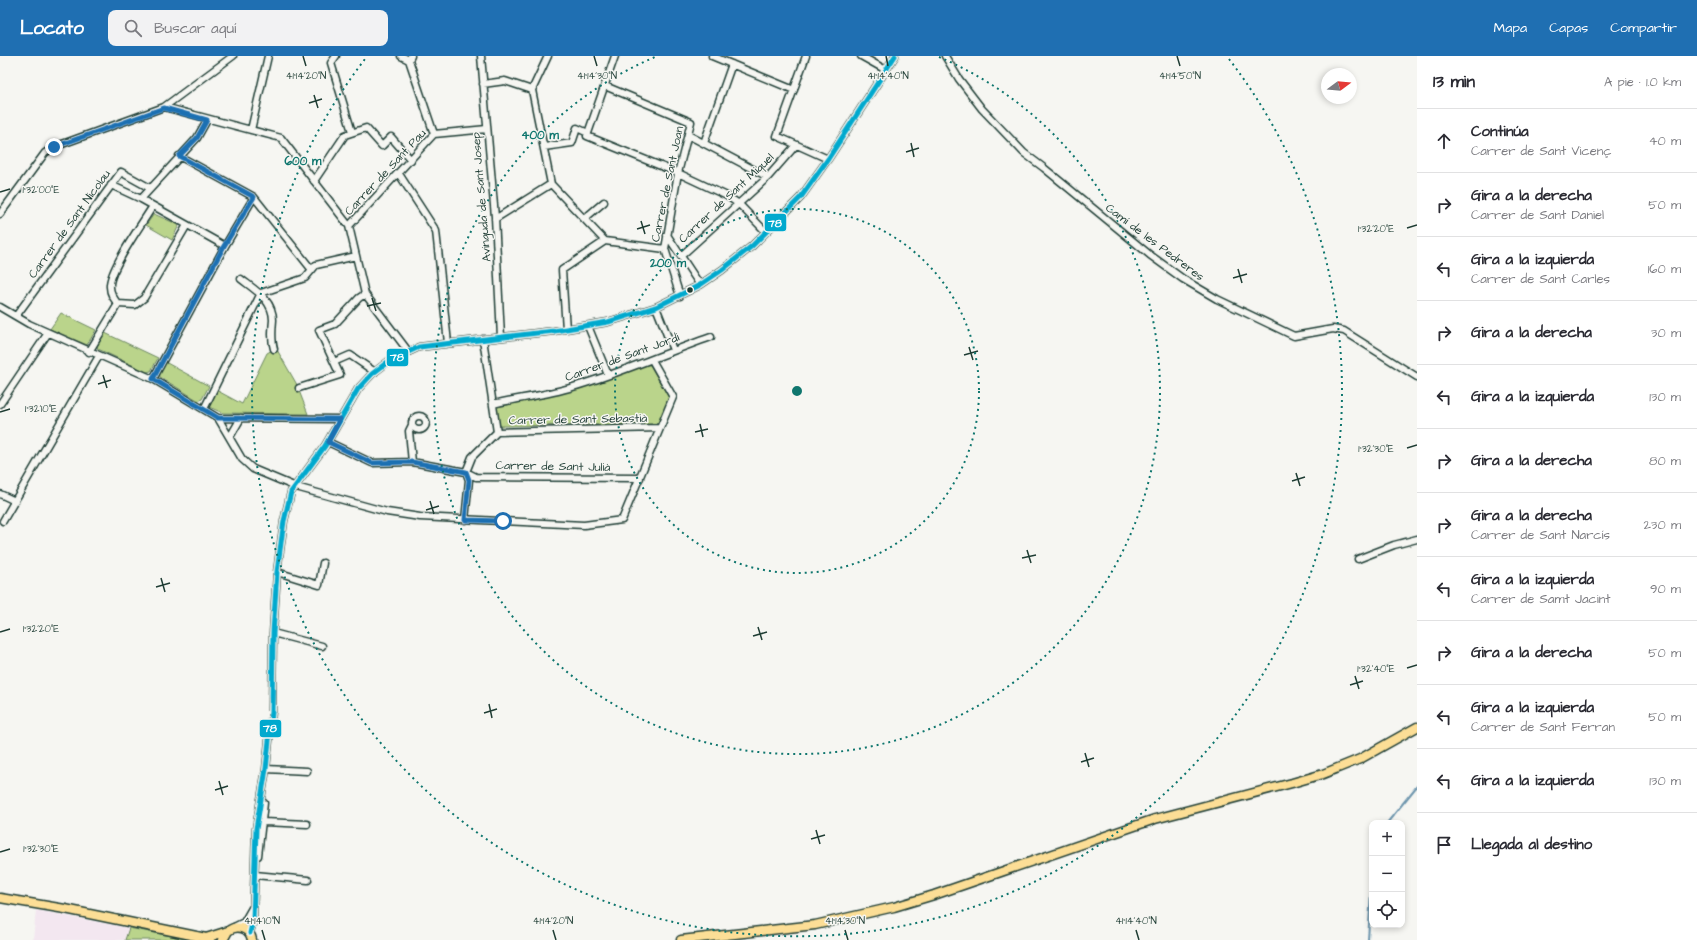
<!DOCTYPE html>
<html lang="es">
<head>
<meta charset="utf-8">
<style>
  :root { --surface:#fff; --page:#f2f2f3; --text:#2b2b33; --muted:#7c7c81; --line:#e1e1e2; --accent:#1f6fb2 }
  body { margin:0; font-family:"Architects Daughter",sans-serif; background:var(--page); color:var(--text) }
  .controls { position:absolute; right:12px; bottom:12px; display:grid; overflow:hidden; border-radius:8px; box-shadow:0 2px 6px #0003 }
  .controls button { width:36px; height:36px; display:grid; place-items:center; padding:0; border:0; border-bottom:1px solid var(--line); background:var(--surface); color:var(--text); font:20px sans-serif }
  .compass { position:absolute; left:1321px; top:12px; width:36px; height:36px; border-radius:50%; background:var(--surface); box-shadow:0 2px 6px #0003; rotate:74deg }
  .stop { position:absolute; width:12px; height:12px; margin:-9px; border:3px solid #1f6fb2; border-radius:50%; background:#fff }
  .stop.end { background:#1f6fb2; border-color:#fff; box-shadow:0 1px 4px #0008 }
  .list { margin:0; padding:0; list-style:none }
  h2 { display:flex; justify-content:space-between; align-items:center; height:52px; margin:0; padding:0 16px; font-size:17px }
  h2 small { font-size:13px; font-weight:400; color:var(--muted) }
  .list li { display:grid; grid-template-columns:26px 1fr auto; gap:12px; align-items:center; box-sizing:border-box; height:64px; padding:0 16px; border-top:1px solid var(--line) }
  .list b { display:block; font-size:15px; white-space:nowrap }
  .list p { margin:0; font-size:13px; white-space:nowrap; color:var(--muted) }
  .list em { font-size:13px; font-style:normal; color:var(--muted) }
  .icon { flex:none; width:22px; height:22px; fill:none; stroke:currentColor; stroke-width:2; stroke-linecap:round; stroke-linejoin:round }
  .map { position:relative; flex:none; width:1417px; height:884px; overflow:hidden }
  header { display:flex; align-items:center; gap:24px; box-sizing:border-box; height:56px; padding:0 20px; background:var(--accent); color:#fff }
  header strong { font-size:19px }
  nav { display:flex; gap:22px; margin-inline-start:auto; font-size:14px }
  .search { width:280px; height:36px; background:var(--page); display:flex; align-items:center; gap:10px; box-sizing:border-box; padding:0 14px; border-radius:8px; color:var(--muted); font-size:15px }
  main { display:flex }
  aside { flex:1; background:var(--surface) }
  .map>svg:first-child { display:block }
  .built { fill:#f3e7f0 }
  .green { fill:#bad48b; stroke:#6c8860 }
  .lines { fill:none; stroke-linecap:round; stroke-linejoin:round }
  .stream { stroke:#6d95ad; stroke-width:2 }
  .minor-casing { stroke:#1f3d34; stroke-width:9 }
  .major-casing { stroke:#1f3d34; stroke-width:11 }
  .minor { stroke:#f6f6f2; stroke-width:6 }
  .major { stroke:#fcde96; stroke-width:8 }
  .bus-1-casing { stroke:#f6f6f2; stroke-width:8 }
  .bus-1 { stroke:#00a9ce; stroke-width:5 }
  .route { stroke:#1f6fb2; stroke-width:5 }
  .ticks { fill:none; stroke:#1f3d34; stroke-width:1.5 }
  .ring { fill:none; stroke:#0f766e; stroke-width:2; stroke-dasharray:2 4 }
  .bus-dot { fill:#1f3d34; stroke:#f6f6f2; stroke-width:1.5 }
  .labels { text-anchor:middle; stroke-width:3; stroke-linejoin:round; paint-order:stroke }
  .street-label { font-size:12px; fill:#1f3d34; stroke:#f6f6f2 }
  .ticks-label { font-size:10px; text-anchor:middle; fill:#1f3d34; stroke:#f6f6f2; stroke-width:3; stroke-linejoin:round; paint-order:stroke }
  .centre { fill:#0f766e; stroke:#f6f6f2; stroke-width:2 }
  .ring-label { font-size:12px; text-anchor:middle; font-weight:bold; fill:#0f766e; stroke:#f6f6f2; stroke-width:3; stroke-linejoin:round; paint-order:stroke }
  .line-badge { stroke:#f6f6f2; stroke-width:1.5 }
  .badge-label { font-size:11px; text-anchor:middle; font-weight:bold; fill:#fff }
</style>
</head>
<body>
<header>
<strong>Locato</strong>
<div class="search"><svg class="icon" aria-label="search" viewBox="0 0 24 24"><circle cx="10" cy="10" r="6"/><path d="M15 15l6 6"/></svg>Buscar aquí</div>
<nav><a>Mapa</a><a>Capas</a><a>Compartir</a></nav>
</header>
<main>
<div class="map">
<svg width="1417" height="884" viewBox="0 0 1417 884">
  <rect width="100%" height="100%" fill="#f6f6f2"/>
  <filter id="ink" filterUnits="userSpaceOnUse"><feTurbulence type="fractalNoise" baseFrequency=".025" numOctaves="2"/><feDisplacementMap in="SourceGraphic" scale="8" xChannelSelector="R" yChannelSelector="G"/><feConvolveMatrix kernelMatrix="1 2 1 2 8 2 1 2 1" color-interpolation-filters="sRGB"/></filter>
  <g filter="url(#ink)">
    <path class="built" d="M36,854L192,884H33Z"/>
    <path class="green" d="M154,158L179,169L172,184L146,169Z
      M61,257L96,274L87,289L50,273Z
      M105,277L158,302L151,315L147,316L98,293L97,290Z
      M276,292L296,327L308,358L223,357L209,351L216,334L242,348L267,297Z
      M165,306L209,330L202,343L199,345L160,321L159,317Z
      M646,308L650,309L669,342L660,365L656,368L501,370L498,368L496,353L498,351L579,333Z
      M129,872L192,884H125Z"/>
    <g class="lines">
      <path class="stream" d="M1387,767L1417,730
        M1368,884L1372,819"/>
      <defs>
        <path id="minor" d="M336,0L331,7L352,76
          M401,0L409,4
          M411,0L409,4L434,78
          M481,0L495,161L501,281
          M615,0L587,80L678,117L727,140L739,148L766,176
          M712,0L794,34
          M806,0L777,80L828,103
          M861,0L886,14
          M945,0L959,23L982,53L1024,97L1044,112L1150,199L1183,223L1217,243L1294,280L1333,273L1344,275L1417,321
          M483,28L505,25L532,34
          M605,30L691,66L678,117L665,193L680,240
          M532,34L551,128L605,185L665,193
          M532,34L548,0
          M164,51L281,82L349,170L365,238L408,295
          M251,74L268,0
          M688,79L768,121
          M704,87L732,8
          M544,91L572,87L577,72L588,77
          M179,100L254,141L312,214
          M399,118L436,175L448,287
          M314,125L345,79L366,72L382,90L391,81L411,104
          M111,129L141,143L225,190
          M141,143L197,82L207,64
          M0,158L45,97L54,91L164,51L233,0
          M495,163L551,128
          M584,163L604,146
          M349,170L434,78L487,73
          M667,179L700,229
          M681,200L768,121L796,89
          M241,223C255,234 273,244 273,264C272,274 271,283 274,293
          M261,237L305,222L316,209L356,200
          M118,248L135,249L144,242L187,169
          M118,248C114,243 110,238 110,231C108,215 143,166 153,150
          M0,251L29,268L153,323L218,362L242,403L253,413L296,431L387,456L420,461L584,469L622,464L673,341L652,304
          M656,251L673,294
          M16,260L121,116L150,132
          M588,270L608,319
          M566,273L562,214L605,185
          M89,296L118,248
          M334,306L350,299L375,316
          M153,323L225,190L254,141
          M299,332L340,319L319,274L335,268L359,242L365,238
          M0,348L48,277
          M493,348C519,342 547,339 573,331C621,317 665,297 711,281
          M204,353L261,237
          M412 367a7 7 0 1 1 14 0a7 7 0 1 1-14 0Z
          M218,362L340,363
          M412,369L409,375L412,406
          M497,376L660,372
          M230,381L241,362
          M328,386L372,407L412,406L466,416L476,421L640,422
          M0,438L15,445
          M465,464L469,424L466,416L472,401L497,376L483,283
          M3,465L99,300
          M1358,503L1394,489L1417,483
          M277,516L319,529L323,507
          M273,577L322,590
          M266,713L307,715
          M264,766L307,768
          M258,800L264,747
          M255,819L308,824
          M234,871L244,866L252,852
          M250,877L253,864L256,773L266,713L272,656L273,577L277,516L284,465L291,436L325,390L358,333L372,318L389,305L419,291L554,275L608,266L656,251L700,229L722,214L752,190L801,141L828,103L895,0"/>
        <path id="major" d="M0,842L65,853L206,882L210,884
          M206,882L228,875
          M223,884L228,875C237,868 250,872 252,884
          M681,884L815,869L894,851L934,839L1155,763L1292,727L1323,718L1360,703L1417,671"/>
      </defs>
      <use href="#minor" class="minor-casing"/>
      <use href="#major" class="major-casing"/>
      <use href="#minor" class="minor"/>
      <use href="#major" class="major"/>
      <defs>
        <path id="bus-1" d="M250,877L253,864L256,773L266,713L272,656L273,577L277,516L284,465L291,436L325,390L358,333L372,318L389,305L419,291L554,275L608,266L656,251L700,229L722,214L752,190L801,141L828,103L895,0"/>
      </defs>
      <use href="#bus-1" class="bus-1-casing"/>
      <use href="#bus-1" class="bus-1"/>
    </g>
  </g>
  <g class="lines" filter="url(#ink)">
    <path class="route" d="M54,91L164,52L207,64L197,82L179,100L254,141L224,190L153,323L218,362L340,363L328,386L372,407L412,406L466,416L469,424L465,464L503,465"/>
  </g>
  <path class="ticks" d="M303,0L306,10M594,0L597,10M886,0L888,10M1177,0L1180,10M314,39L318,52M309,47L322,43M911,87L914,101M906,96L919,92M0,136L10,133M641,165L645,178M1407,172L1417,169M637,173L650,169M1238,213L1242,227M1233,222L1247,218M372,242L376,255M367,250L381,247M969,291L973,304M964,299L978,295M103,319L107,332M98,328L111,324M0,356L10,353M700,368L703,381M695,376L708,373M1407,392L1417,389M1296,417L1300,430M1292,425L1305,421M430,445L434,458M426,454L439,450M1027,494L1031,507M1022,502L1036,499M161,522L165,536M156,531L170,527M758,571L762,584M0,576L10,573M753,580L767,576M1407,612L1417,609M1355,620L1359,633M1350,629L1363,625M489,648L492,662M484,657L497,653M1085,697L1089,711M1081,706L1094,702M219,725L223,739M215,734L228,730M816,774L820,788M811,783L825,779M0,796L10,793M262,874L265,884M553,874L556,884M845,874L848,884M1136,874L1139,884"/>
  <g class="ring">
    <circle cx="797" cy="335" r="182"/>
    <path d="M939 1A363 363 0 1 1 655 1"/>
    <path d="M1229 3A545 545 0 1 1 365 3"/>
  </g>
  <circle class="bus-dot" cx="690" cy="234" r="3.5"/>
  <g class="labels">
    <g class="street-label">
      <text transform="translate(385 116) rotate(-47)" y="4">Carrer de Sant Pau</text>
      <text transform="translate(667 128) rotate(-78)" y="4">Carrer de Sant Joan</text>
      <text transform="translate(481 141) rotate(-95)" y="4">Avinguda de Sant Josep</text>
      <text transform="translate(726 142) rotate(-43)" y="4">Carrer de Sant Miquel</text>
      <text transform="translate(69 168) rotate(-54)" y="4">Carrer de Sant Nicolau</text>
      <text transform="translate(1155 186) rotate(37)" y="4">Camí de les Pedreres</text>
      <text transform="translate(622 301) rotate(-20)" y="4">Carrer de Sant Jordi</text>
      <text transform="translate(578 363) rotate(-1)" y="4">Carrer de Sant Sebastià</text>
      <text transform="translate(553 410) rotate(1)" y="4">Carrer de Sant Julià</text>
    </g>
  </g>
  <g class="ticks-label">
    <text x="306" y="23">41°14'20"N</text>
    <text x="597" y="23">41°14'30"N</text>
    <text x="888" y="23">41°14'40"N</text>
    <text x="1180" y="23">41°14'50"N</text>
    <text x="41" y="137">1°32'00"E</text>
    <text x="1376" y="176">1°32'20"E</text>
    <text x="41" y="356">1°32'10"E</text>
    <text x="1376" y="396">1°32'30"E</text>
    <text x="41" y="576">1°32'20"E</text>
    <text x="1376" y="616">1°32'40"E</text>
    <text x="41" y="796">1°32'30"E</text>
    <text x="262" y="868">41°14'10"N</text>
    <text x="553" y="868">41°14'20"N</text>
    <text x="845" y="868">41°14'30"N</text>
    <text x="1136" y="868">41°14'40"N</text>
  </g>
  <circle cx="797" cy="335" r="6" class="centre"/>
  <g class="ring-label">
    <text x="540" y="83">400 m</text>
    <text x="303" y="109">600 m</text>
    <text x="668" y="211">200 m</text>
  </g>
  <g class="line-badge">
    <rect x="764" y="157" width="23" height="19" rx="4" fill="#00a9ce"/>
    <rect x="386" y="292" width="23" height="19" rx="4" fill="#00a9ce"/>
    <rect x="259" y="663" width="23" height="19" rx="4" fill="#00a9ce"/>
  </g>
  <g class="badge-label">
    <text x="775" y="171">78</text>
    <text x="397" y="305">78</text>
    <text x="270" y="676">78</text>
  </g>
</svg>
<div class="controls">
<button>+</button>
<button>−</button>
<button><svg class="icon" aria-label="locate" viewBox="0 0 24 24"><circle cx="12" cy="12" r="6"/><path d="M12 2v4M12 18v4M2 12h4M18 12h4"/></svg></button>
</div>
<svg class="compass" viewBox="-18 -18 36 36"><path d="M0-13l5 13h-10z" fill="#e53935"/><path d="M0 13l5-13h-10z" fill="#7c7c81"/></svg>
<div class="stop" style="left:503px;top:465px"></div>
<div class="stop end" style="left:54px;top:91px"></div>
</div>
<aside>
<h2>13 min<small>A pie · 1.0 km</small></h2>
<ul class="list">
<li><svg class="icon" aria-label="ahead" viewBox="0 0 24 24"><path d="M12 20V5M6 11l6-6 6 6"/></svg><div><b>Continúa</b><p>Carrer de Sant Vicenç</p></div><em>40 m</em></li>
<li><svg class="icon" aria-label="right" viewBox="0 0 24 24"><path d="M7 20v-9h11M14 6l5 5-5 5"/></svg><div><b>Gira a la derecha</b><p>Carrer de Sant Daniel</p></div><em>50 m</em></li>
<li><svg class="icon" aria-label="left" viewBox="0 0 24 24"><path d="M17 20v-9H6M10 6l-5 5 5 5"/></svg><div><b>Gira a la izquierda</b><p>Carrer de Sant Carles</p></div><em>160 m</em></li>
<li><svg class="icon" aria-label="right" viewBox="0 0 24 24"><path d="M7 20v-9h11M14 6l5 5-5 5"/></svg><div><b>Gira a la derecha</b></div><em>30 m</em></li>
<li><svg class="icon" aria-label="left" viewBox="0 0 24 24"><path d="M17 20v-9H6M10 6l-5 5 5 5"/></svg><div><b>Gira a la izquierda</b></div><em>130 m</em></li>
<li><svg class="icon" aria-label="right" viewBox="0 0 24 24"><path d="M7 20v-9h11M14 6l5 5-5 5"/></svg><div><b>Gira a la derecha</b></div><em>80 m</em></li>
<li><svg class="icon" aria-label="right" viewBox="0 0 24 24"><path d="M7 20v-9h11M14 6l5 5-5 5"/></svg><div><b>Gira a la derecha</b><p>Carrer de Sant Narcís</p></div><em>230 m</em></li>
<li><svg class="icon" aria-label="left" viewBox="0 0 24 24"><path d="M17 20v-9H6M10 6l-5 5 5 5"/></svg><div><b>Gira a la izquierda</b><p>Carrer de Samt Jacint</p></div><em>90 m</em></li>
<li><svg class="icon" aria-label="right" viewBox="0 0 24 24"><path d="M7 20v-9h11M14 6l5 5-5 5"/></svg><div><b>Gira a la derecha</b></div><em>50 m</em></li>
<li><svg class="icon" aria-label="left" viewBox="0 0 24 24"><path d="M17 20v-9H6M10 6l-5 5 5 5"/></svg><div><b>Gira a la izquierda</b><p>Carrer de Sant Ferran</p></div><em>50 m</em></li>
<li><svg class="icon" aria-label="left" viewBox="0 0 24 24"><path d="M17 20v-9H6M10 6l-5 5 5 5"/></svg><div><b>Gira a la izquierda</b></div><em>130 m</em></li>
<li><svg class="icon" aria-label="arrive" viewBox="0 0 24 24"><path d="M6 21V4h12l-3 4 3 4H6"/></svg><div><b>Llegada al destino</b></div></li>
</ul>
</aside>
</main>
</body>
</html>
